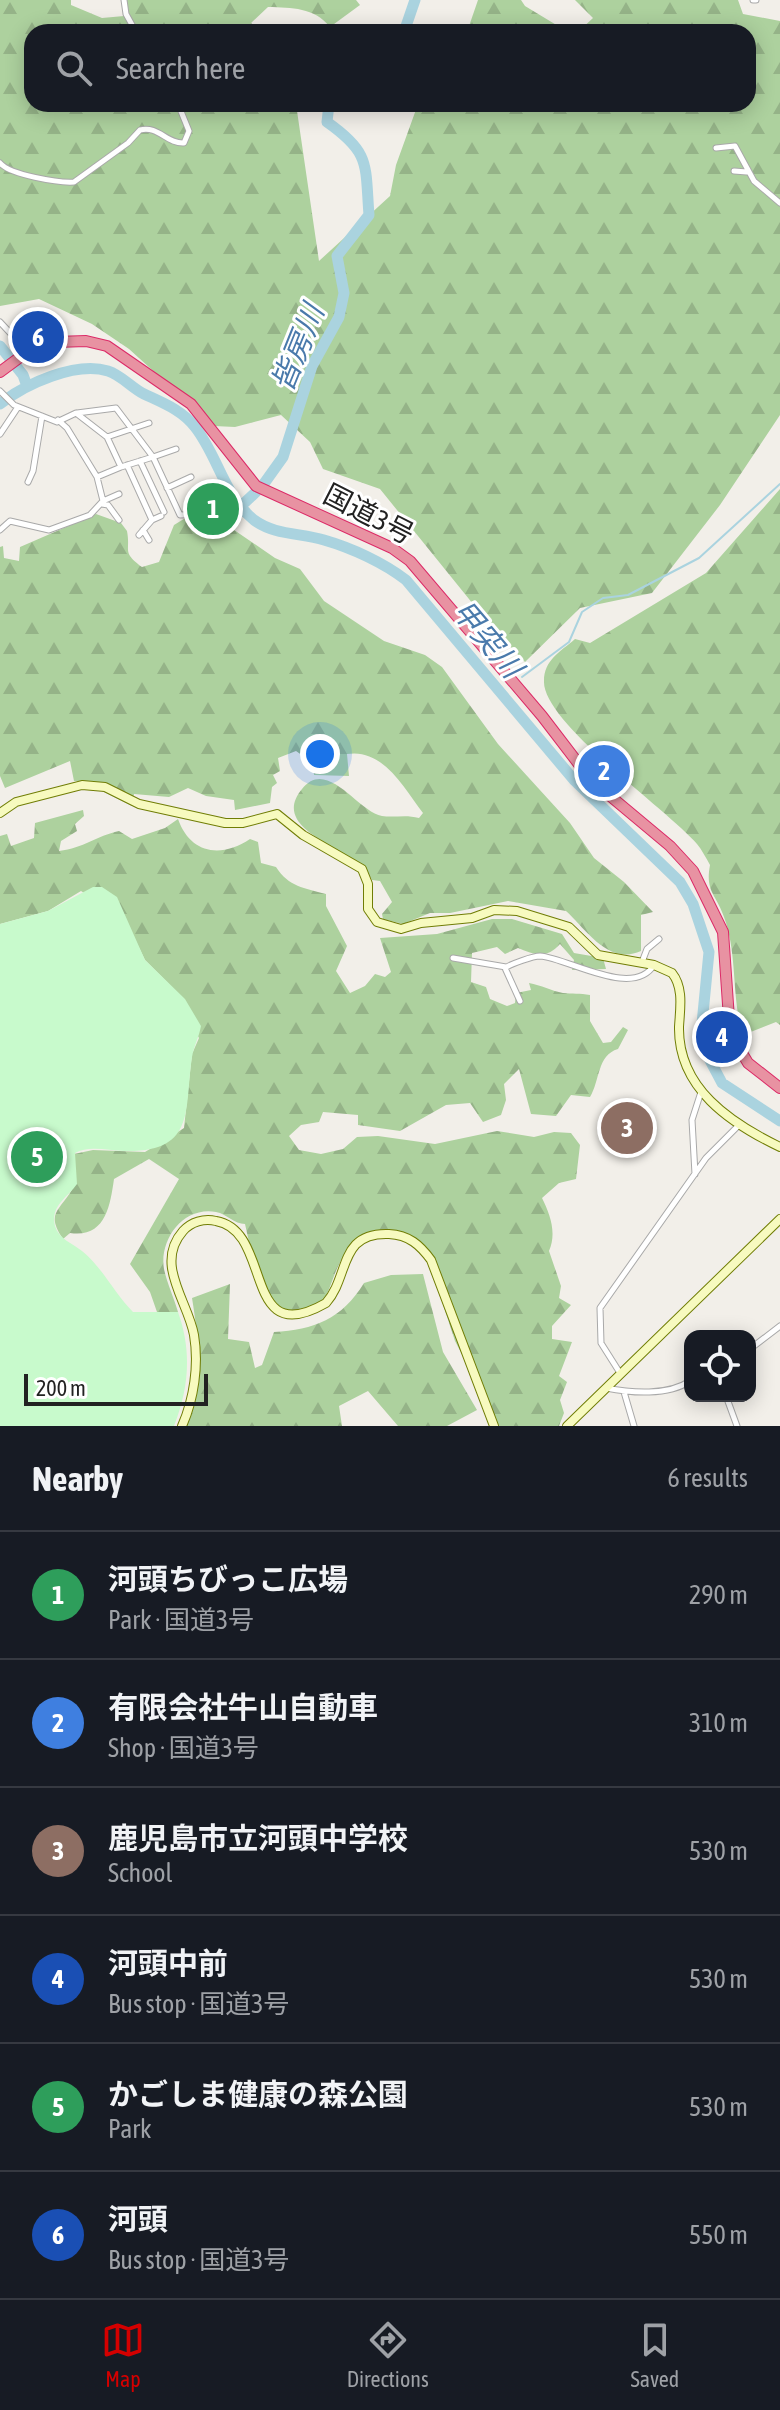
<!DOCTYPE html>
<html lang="en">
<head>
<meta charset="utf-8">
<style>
  :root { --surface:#171b24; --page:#242831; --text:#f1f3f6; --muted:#9ea1a6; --line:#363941; --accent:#d40000 }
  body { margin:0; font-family:"Asap Condensed","Noto Sans JP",sans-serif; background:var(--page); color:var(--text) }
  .controls { position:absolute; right:24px; bottom:24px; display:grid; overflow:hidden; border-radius:16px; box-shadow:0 4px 20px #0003 }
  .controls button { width:72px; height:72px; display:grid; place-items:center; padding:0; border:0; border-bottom:2px solid var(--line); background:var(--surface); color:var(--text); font:40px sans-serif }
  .scale { position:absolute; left:24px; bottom:20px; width:184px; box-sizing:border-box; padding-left:8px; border:4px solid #222; border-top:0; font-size:22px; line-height:28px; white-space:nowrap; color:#222; -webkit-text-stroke:6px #fff; paint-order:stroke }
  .you { position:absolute; left:320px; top:754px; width:28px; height:28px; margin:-20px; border:6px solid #fff; border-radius:50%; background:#1a73e8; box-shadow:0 0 0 12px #1a73e833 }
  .badge { display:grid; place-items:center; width:52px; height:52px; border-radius:50%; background:var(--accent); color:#fff; font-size:26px; font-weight:700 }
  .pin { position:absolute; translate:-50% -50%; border:4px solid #fff; box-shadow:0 2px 8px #0006 }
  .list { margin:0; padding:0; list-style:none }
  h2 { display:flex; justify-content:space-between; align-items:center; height:104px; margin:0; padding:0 32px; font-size:34px }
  h2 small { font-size:26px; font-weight:400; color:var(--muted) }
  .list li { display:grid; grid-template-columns:52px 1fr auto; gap:24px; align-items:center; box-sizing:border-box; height:128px; padding:0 32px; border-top:2px solid var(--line) }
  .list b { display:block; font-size:30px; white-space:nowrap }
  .list p { margin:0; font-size:26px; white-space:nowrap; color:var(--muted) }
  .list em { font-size:26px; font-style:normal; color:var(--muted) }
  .icon { flex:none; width:44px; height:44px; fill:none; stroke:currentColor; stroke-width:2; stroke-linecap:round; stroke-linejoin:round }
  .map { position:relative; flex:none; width:780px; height:1426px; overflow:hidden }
  .search { position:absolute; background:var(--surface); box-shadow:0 4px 20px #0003; left:24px; right:24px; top:24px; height:88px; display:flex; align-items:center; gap:20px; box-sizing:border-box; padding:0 28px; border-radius:24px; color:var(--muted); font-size:30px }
  .sheet { height:872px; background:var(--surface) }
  nav { display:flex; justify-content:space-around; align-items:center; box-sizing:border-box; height:112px; border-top:2px solid var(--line); background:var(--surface); font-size:22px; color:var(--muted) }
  nav a { display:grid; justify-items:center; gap:4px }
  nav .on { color:var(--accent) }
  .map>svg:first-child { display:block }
  .forest { fill:url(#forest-firs) }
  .park { fill:#c8facc }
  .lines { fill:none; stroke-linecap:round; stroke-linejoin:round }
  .stream { stroke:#aad3df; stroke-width:2 }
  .river { stroke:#aad3df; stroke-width:11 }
  .street-casing { stroke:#a9a9a9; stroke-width:7 }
  .secondary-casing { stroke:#707d05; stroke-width:10 }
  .highway-casing { stroke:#dc2a67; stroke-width:12 }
  .street { stroke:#fff; stroke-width:5 }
  .secondary { stroke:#f7fabf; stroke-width:8 }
  .highway { stroke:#e892a2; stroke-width:10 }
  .labels { text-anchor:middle; stroke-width:6; stroke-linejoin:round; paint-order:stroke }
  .street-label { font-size:28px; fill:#222; stroke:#fff }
  .water-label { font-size:30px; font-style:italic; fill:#4a7aab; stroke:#fff }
</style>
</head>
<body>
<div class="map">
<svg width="780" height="1426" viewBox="0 0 780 1426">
  <defs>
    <pattern id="forest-firs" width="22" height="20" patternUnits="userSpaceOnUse" patternTransform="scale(2)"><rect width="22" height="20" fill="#add19e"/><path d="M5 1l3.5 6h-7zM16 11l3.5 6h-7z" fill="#95b388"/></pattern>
  </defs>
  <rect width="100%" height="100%" fill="#f2efe9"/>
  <path class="forest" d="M0,0H71V5L102,18L124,16L125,0H356L360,5L330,27C314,7 292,8 268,7L251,23L262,32H32V104H296L319,261L390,196L396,165L418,104H748V32H578L593,18L575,0H738L743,14L780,21V415L720,505L652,593L580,608L525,662L490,625L380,489L323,469L310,442L281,415L235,427L214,426L129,349L92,324L39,299L0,306Z
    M478,0H521L525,6L568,32H467Z
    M780,489V1025L776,1022L743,1035C731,997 738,955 724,917C716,894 705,892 710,865C706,858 702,850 697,844C669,811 542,722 544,681C544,660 560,652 575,639L590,643L706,573Z
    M96,514L121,523L127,531C131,552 121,551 142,567L159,562L174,525L187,517L221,521L275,558L300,569L324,601L384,641L425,655L442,667L498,744L570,823L594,858L624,882L653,912L641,915V951C608,966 585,928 566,911L508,901L450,913H430L403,924L383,919L382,914L392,902L380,881L372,880C360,848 266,833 302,789C327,757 358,812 382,816C395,818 405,814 419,818L423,813C404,788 383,748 347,754L349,776L314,775L313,763L296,751L278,758L280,771L273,775L277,783L272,787L270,803L235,810L234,800L206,796L188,788L169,797L134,794L132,806L82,781H74L70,761L5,788L0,776V547L3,546L4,558L19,561L20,547Z
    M83,810L84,816L75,824L77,831L61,841L59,851C84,848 96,836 119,831L132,839L165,828L178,819C190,853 220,859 250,839L258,842L261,863L276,867C289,887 304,888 326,894V906L347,946L336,971L350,993L365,986L375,974L385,977L391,972L380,938L437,934L492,919H512L562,934L574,953L603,958L606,969L572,970L574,960L560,944C547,959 535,955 518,948L505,954L497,947L472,953L471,982L486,987L490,999L507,1006L515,1003L516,993L531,990L529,983C541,985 552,991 563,993C572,994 580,993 590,995V1021L603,1043L611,1042L623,1027L628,1030L618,1049C597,1055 600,1081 590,1097L571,1095L556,1116L531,1114L519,1069L504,1084L506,1100L501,1115L483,1122L470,1103L446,1105L400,1131L358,1125V1115L323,1112L319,1122L301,1125L289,1136L299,1150L321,1154L343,1149L357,1137L378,1136L435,1144L497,1131L534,1137L554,1132L571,1133L580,1145L576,1179L559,1183L542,1198C550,1214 557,1233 549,1251L561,1286L559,1298L571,1305L552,1326V1339L572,1342L559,1376L567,1382L560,1400L564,1413L559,1426H499L455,1341L430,1265L413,1244L386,1231C375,1235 359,1238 351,1247C323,1275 337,1323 282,1317L260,1292L245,1224C234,1224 227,1214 216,1212C183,1206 159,1240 164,1269C167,1283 174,1298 178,1312H157L150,1292L130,1264L179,1179L149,1159L114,1179C110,1207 105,1238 70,1233L63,1239C47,1215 57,1212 70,1193C78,1181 74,1166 74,1154L93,1150L145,1152L184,1128L192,1054L199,1038L169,984L145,960L126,921L81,891L48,911L0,924V836L7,834L11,846L34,838L35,823Z
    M423,1274L443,1352L477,1410L447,1426H398L368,1391L339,1406L342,1426H185C205,1385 199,1342 192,1298L230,1284L228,1339L249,1342L255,1368L262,1365L274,1332C314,1330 342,1319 364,1283L391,1275Z"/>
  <path class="park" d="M93,887H102L117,897L145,960L185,999L201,1026C199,1037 194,1046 192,1057C184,1109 197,1153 124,1151C109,1151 89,1145 75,1153L77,1184C68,1197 50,1206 55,1226C59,1239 72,1243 82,1251C103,1268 114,1293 133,1312H178C192,1351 189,1388 174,1426H0V924L48,911Z"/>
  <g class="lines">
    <path class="stream" d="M522,677L569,642L582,612L603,598L628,595L699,558L780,484"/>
    <path class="river" d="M352,32H369
      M404,32L415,0
      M0,346L23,375L27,386
      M0,404C25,384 76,361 108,371C121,375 132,388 144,394C163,403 182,410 195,427C218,456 224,496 254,520C274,535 300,533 324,540C352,548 384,563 406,580L574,780L680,882L693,904L709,952L701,1034L704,1049L722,1083L780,1121
      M263,485L283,457L312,366L339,317L344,293L337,256L369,215C365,164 371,153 327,122L329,104
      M241,506L256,492"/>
    <defs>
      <path id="street" d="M124,0L126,14L136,32
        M753,0H756
        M716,148L735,146L754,181L780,203
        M0,163C10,175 59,183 74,182L128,143L140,130C158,125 167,144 184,143L189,131L178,104
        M734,171L747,172
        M0,322L27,351
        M0,391L14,405L57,422L76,413L107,437L121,467L153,457L180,515L212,514
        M77,413L116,408L153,457L176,449
        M58,420L67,428L97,477
        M0,434L18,407
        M107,437L149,423
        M140,461L164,512
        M127,465L152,520L161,516
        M28,482L33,471L42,416
        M167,488L191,477
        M103,501L119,494
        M102,504L108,505L119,520
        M0,530L10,521L49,530L90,515L103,501L97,477L121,467
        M143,530L149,540
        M139,535L152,520
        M453,958L506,967
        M642,962L647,949L659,939
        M520,1001L505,968C511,964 533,956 540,956C568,958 633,999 654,965
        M695,1174L692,1120L701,1092
        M750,1349L780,1326
        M620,1373L601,1343L600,1308L706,1158L739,1125
        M606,1388C631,1393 668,1396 690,1381
        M624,1392L634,1426
        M726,1396L737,1426"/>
      <path id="secondary" d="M0,813L16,802L82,785L105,787L139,804L225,823H243L277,814L303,835L362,869L368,884V909L377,922L401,929L421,923L472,918L494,910L517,911L569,927L598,955L654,965L672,973C684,988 680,1009 679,1027C678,1088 730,1123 780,1147
        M182,1426C194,1399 199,1365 194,1335C188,1301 154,1264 183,1231C191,1222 204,1218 216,1221C274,1231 241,1352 326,1303C350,1276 338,1232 389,1234C409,1235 420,1245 431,1260L494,1426
        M567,1426L780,1219"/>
      <path id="highway" d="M0,372L27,352L56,342L86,341L107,346L191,404L256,486L392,548L410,561L542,716L591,780L670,846L693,871L723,932L730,1033L748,1063L780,1088"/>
    </defs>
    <use href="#street" class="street-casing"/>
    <use href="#secondary" class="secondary-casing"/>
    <use href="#highway" class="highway-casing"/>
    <use href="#street" class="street"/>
    <use href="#secondary" class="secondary"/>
    <use href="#highway" class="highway"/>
  </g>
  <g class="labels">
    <g class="street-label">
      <text transform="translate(369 514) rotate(27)" y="10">国道3号</text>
    </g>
    <g class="water-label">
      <text transform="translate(298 348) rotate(-68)" y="10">皆房川</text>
      <text transform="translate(487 639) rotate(50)" y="10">甲突川</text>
    </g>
  </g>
</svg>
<div class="controls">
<button><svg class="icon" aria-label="locate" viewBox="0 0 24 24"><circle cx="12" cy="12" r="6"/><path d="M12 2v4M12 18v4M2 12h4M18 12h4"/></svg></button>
</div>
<div class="scale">200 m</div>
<div class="you"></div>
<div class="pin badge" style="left:213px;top:509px;background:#2e9e5b">1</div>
<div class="pin badge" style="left:604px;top:771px;background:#3f7fe0">2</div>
<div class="pin badge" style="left:627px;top:1128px;background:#8d6e63">3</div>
<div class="pin badge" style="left:722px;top:1037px;background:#1a4fb4">4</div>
<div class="pin badge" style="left:37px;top:1157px;background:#2e9e5b">5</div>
<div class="pin badge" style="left:38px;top:337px;background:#1a4fb4">6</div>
<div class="search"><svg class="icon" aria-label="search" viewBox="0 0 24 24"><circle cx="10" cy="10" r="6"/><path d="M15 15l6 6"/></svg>Search here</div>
</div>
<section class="sheet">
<h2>Nearby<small>6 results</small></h2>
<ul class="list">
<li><span class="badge" style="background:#2e9e5b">1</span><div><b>河頭ちびっこ広場</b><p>Park · 国道3号</p></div><em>290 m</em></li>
<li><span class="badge" style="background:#3f7fe0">2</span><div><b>有限会社牛山自動車</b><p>Shop · 国道3号</p></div><em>310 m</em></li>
<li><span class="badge" style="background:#8d6e63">3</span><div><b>鹿児島市立河頭中学校</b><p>School</p></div><em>530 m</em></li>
<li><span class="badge" style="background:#1a4fb4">4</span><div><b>河頭中前</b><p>Bus stop · 国道3号</p></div><em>530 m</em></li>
<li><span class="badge" style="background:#2e9e5b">5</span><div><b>かごしま健康の森公園</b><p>Park</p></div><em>530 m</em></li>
<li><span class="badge" style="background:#1a4fb4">6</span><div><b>河頭</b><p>Bus stop · 国道3号</p></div><em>550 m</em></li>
</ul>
</section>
<nav>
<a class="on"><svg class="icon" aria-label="map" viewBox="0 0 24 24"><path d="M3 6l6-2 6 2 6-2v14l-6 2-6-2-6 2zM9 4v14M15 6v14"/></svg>Map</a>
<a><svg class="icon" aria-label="directions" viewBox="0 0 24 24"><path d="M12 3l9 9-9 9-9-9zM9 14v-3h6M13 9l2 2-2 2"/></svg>Directions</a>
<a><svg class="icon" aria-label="saved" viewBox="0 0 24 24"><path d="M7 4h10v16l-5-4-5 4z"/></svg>Saved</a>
</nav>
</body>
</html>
